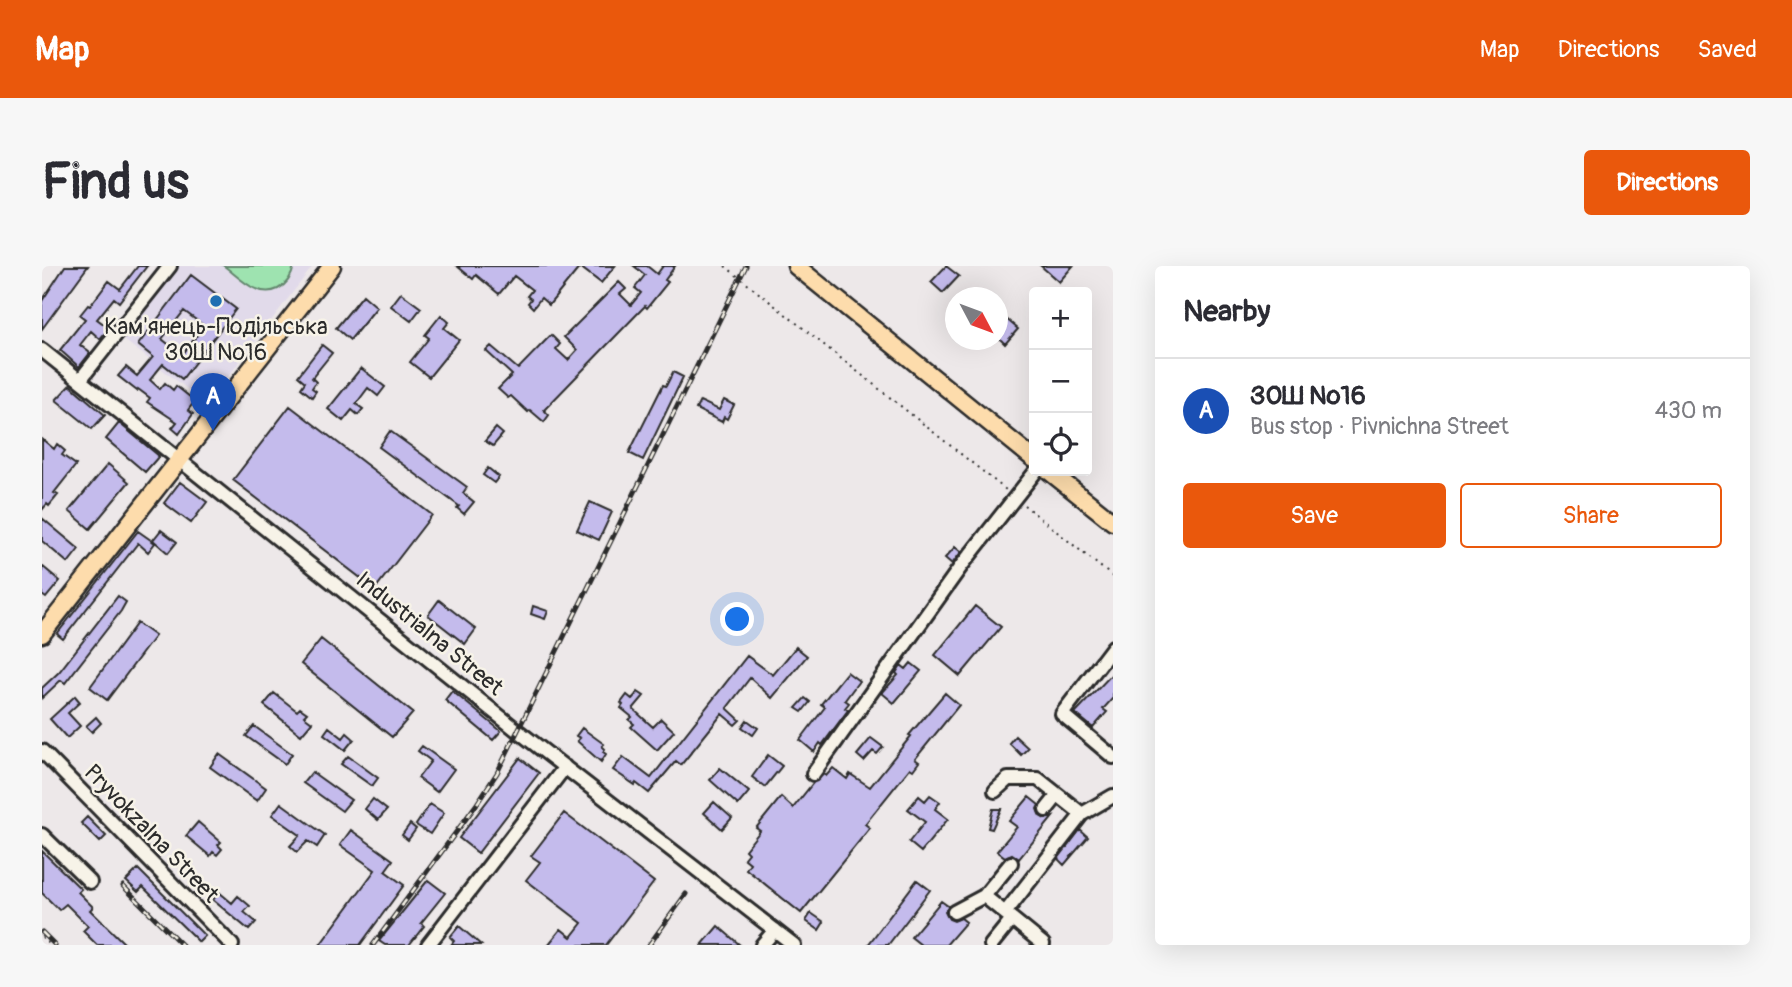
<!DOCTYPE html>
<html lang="en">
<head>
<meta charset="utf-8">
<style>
  :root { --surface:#fff; --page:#f7f7f7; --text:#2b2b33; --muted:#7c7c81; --line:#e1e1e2; --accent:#ea580c }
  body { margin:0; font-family:Pangolin,sans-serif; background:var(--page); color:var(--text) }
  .controls { position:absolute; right:21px; top:21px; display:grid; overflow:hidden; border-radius:7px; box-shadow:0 7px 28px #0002 }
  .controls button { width:63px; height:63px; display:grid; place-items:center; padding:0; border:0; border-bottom:2px solid var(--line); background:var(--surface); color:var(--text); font:35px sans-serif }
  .compass { position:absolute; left:903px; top:21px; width:63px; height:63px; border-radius:50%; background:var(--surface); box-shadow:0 7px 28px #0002; rotate:131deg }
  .you { position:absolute; left:696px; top:354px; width:24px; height:24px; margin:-18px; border:5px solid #fff; border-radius:50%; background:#1a73e8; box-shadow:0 0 0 10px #1a73e833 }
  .badge { display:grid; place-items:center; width:46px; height:46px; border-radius:50%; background:var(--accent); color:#fff; font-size:23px; font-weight:700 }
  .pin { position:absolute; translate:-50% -58px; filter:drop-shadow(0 2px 4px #0008) }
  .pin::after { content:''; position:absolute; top:37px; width:24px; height:21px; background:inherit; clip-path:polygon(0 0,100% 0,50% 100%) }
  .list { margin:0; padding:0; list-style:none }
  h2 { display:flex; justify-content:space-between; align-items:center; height:91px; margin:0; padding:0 28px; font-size:30px }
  h2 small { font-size:23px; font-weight:400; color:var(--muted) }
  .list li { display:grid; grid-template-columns:46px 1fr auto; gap:21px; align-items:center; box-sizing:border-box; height:105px; padding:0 28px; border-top:2px solid var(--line) }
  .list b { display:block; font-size:26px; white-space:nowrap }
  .list p { margin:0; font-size:23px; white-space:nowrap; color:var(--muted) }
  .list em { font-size:23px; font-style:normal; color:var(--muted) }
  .actions { display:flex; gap:14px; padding:21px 28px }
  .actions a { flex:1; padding:16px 0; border:2px solid var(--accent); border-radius:7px; text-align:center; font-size:24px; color:var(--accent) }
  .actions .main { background:var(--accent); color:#fff }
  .icon { flex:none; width:38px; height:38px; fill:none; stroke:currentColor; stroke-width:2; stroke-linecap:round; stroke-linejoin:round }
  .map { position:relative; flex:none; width:1071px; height:679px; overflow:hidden; border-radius:7px }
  header { display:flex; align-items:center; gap:42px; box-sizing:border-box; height:98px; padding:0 35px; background:var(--accent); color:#fff }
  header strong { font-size:33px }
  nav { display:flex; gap:38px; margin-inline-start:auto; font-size:24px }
  .intro { display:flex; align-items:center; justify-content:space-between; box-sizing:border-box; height:168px; padding:0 42px }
  h1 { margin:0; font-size:49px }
  .button { padding:18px 32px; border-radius:7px; background:var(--accent); color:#fff; font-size:24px; font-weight:700 }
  main { display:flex; gap:42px; padding:0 42px }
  aside { flex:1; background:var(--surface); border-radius:7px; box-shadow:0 7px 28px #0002 }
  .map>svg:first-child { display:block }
  .built { fill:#e1daea }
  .green { fill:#9ee3b0; stroke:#64876e; stroke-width:2 }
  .building { fill:#c4bbec; stroke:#2b2b2b; stroke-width:2; fill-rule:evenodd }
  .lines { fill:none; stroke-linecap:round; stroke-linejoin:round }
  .minor-casing { stroke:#2b2b2b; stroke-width:18 }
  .major-casing { stroke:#2b2b2b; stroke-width:21 }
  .path { stroke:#2b2b2b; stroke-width:2; stroke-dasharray:2 5; stroke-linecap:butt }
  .minor { stroke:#f7f3e8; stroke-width:12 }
  .major { stroke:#fddcac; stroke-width:16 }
  .rail-casing { stroke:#2b2b2b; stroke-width:5 }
  .rail { stroke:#f7f3e8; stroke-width:2.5; stroke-dasharray:8; stroke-linecap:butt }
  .poi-dot { fill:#1f6fb2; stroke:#f7f3e8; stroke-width:2.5 }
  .labels { text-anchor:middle; stroke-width:5; stroke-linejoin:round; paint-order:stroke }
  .poi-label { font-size:23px; fill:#2b2b2b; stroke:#f7f3e8 }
  .street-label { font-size:23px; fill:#2b2b2b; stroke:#f7f3e8 }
</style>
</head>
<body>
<header>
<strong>Map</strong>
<nav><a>Map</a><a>Directions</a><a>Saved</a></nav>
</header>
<div class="intro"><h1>Find us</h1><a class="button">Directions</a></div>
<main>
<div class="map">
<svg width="1071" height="679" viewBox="0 0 1071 679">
  <rect width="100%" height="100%" fill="#ede8e9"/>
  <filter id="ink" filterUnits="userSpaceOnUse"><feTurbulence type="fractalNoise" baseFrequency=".0143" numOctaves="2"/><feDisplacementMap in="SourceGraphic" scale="14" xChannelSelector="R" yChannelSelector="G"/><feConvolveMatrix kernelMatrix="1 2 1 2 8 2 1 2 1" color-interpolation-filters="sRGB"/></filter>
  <g filter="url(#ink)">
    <path class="built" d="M132,0H271L165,138L77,70Z"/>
    <path class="green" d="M182,0H252C250,10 246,18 236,23C216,33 197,11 182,0Z"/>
    <path class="building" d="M23,0H46L0,63V35Z
      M96,0H105L77,36L72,32L55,53L67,62L58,73L49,65L38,79L48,87L37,101L18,84L43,53L38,49L46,39L48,40L67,15L78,23Z
      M415,0H573L559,17L538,1L507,39L499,32L491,42L486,37L489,33L485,30L490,24L472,10L457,28L434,9L431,13Z
      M592,0H605L615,8L621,0H633L623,14L626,16L605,42L603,40L502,144L507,149L502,156L488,144L486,146L469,130L466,132L456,123L470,109L444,85L449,80L476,103L509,69L518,78L514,83L526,94L535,84L522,71L577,16L584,23L578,28L589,39L599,27L593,22L603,9Z
      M904,0L917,10L901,27L889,16Z
      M999,0H1031L1017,16Z
      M149,9L194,43L140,113L121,98L108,114L118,123L123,117L131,124L134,120L153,135L146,144L151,148L137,168L130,162L135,156L105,136L108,132L96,123L95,125L76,110L84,101L95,110L111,91L96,79ZM142,45L162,60L140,89L120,73Z
      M359,27L379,42L369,55L349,40Z
      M321,29L335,41L308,74L294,62Z
      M399,49L407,56L402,62L417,74L387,111L368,96L387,72L383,69Z
      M962,51L976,63L963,78L956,71V58Z
      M280,79L290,87L270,112L274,116L270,122L274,125L270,131L259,122L263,116L256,110Z
      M319,102L343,121L336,130L326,122L314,138L321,143L316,149L310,144L301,155L286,143Z
      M631,106L641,111L601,194L587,187L621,119L624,120Z
      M28,119L63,149L50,163L14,134Z
      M682,134L692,139L685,153L682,151L680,156L654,143L658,135L677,144Z
      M248,140L390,249L333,323L191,214Z
      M77,157L117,190L103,206L64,173Z
      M454,162L461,168L451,180L443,175Z
      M348,165L425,221L421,227L432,236L422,248L415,242L417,240L337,181Z
      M0,173L12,183L15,178L23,185L20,189L34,199L12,227L16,229L7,240L5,238L0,244Z
      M66,198L87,216L48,263L27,245Z
      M446,202L457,211L452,217L441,209Z
      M138,216L165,236L149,257L122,237Z
      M548,236L570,246L557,274L535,264Z
      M0,252L37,283L26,297L0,275Z
      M119,264L135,276L126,287L111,274Z
      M96,265L113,277L106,286L96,277L21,373L15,368Z
      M913,281L919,286L910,298L903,292Z
      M0,300L18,315L4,332L0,329Z
      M76,330L84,336L79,345L23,417L19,414L0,432V422L17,406Z
      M397,334L434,363L423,378L386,349Z
      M491,340L506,345L503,353L489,348Z
      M933,340L959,361L918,410L893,389Z
      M95,357L113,370L65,434L48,421Z
      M279,373L371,447L350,471L259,398Z
      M754,381L765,390L730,432L708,412L685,442L698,454L693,459L680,448L639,499L634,495L607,527L594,517L593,519L571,504L581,491L609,512L705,390L731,409Z
      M869,397L879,405L852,437L840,427L856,409L854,407L859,399L864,403Z
      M805,406L817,415L803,434L807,437L803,442L806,444L780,479L778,477L772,486L758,474L783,441L779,438Z
      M1071,407V432L1061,443L1065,446L1051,462L1033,447Z
      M410,425L459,465L451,474L403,434Z
      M596,426L602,430L591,443L611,461L619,453L632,465L615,484L589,461L592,458L587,454L590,451L579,442L581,439L579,437L585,429L590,433Z
      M232,427L255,445L258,442L265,447L262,450L270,456L259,469L222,439Z
      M903,427L917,439L873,493L877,496L871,504L868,502L823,558L828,562L759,647L704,603L708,597L702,592L706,587L703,584L718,565L714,562L739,531L751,542L771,517L782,508L784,510L791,502L805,513L808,508L828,521L869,470L867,469Z
      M33,430L38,436L26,447L38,460L25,472L8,453Z
      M763,432L768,436L760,446L754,442Z
      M54,451L59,457L50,466L44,460Z
      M705,454L716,462L711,469L700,461Z
      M212,460L250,488L243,498L204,470Z
      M287,461L301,472L305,467L312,473L303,484L282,468Z
      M540,462L562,478L560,480L563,483L561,486L564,488L559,496L535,475L538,472L534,470Z
      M973,470L986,482L979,489L967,477Z
      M829,472L841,481L835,488L831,485L822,495L815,489Z
      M380,480L412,503L395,526L376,512L389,495L376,485Z
      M177,488L224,522L215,535L168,501Z
      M726,489L740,500L723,521L710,511Z
      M306,490L336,512L330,520L299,498Z
      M478,492L497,507L436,587L417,572Z
      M678,502L707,526L696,539L668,514Z
      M270,506L309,534L300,545L261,517Z
      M888,529L898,536L893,543L906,553L879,586L867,576L883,556L866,543L877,530L883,535Z
      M987,531L997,539L995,543L998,550L1003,553L1011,551L977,593L970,588L963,591L955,585L975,561L967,555Z
      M331,533L345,544L336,554L323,543Z
      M672,536L690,552L680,563L662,547Z
      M239,537L283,569L275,581L266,575L255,586L248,580L258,569L230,549Z
      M388,538L402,547L388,568L374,559Z
      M951,543H959L950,563L946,562Z
      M522,547L612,616L564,679H506L519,663L529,671L540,657L484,614L498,596L489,590Z
      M45,551L64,570L58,576L39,557Z
      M156,556L179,576L176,579L180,583L175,589L171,586L168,590L144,570Z
      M368,558L374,563L366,574L360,569Z
      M309,564L351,594L343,605L362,619L318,679H278L333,604L298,579Z
      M1038,564L1046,571L1022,599L1016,593Z
      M0,585L39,623L36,626L51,641L48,644L84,679H55L41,665L46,660L24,638L17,644L0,627Z
      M96,603L163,670L157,676L101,621L96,626L84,615Z
      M386,614L403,627L379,657L382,660L367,679H343L337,675Z
      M875,614L888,624L846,679H826Z
      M177,626L190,637L196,630L208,640L202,646L214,656L207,664L171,634Z
      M899,635L906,640L903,646L907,653L912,655L919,652L924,656L904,679H879L869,671Z
      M769,647L782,656L777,664L764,655Z
      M417,660L439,679H409L412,675L408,671Z
      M676,660L698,679H660Z"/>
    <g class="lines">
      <defs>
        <path id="minor" d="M0,84L476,465L752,679
          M38,114L128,0
          M1071,381L1020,448L1071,491
          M0,485L190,679
          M771,508L920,299L994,205
          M953,525L966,513H996L1040,548
          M1004,544L1016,529
          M0,569L48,616
          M942,630L969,597
          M912,646L942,630L963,647
          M1001,678L963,647L1040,548L1071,530
          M386,679L523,501
          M720,679L733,664
          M949,679L970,653"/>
        <path id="major" d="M754,0L992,193
          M1007,205L1071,256
          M0,368L290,0"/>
      </defs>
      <use href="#minor" class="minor-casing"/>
      <use href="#major" class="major-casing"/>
      <path class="path" d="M683,0L964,224
        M982,239L1071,311
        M0,671L8,679"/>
      <use href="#minor" class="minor"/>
      <use href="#major" class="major"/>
      <defs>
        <path id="rail" d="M81,620L140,679
          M0,666L13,679
          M331,679L434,539L455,507L704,0
          M607,679L644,628"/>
      </defs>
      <use href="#rail" class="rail-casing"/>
      <use href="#rail" class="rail"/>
    </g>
  </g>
  <circle class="poi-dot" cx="174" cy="35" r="7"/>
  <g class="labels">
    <g class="poi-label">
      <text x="174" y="68">Кам'янець-Подільська<tspan x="174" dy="26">ЗОШ №16</tspan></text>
    </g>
    <g class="street-label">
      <text transform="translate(388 367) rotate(39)" y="8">Industrialna Street</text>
      <text transform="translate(110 567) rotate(46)" y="8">Pryvokzalna Street</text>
    </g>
  </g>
</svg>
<div class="controls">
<button>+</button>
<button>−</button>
<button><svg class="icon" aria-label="locate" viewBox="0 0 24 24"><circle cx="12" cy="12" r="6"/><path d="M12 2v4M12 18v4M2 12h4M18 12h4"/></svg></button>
</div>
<svg class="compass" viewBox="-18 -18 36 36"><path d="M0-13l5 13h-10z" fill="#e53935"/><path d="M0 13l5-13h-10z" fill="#7c7c81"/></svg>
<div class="you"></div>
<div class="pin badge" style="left:171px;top:165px;background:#1a4fb4">A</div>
</div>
<aside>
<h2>Nearby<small></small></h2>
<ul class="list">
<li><span class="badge" style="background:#1a4fb4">A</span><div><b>ЗОШ №16</b><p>Bus stop · Pivnichna Street</p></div><em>430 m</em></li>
</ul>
<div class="actions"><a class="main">Save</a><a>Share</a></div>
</aside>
</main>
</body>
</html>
